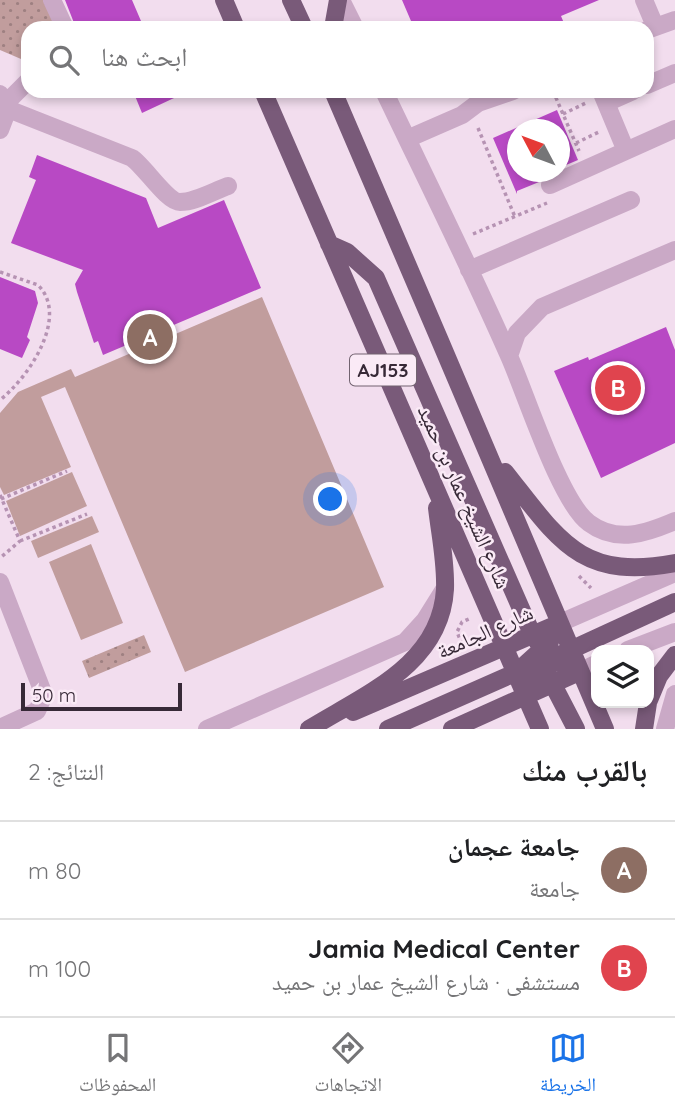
<!DOCTYPE html>
<html lang="ar">
<head>
<meta charset="utf-8">
<style>
  :root { --surface:#fff; --page:#f2f2f2; --text:#202124; --muted:#757577; --line:#e0e0e0; --accent:#1a73e8 }
  body { margin:0; font-family:Quicksand,"Noto Naskh Arabic",sans-serif; background:var(--page); color:var(--text); direction:rtl }
  .controls { position:absolute; right:21px; bottom:21px; display:grid; overflow:hidden; border-radius:14px; box-shadow:0 4px 10px #0003 }
  .controls button { width:63px; height:63px; display:grid; place-items:center; padding:0; border:0; border-bottom:2px solid var(--line); background:var(--surface); color:var(--text); font:35px sans-serif }
  .compass { position:absolute; left:507px; top:119px; width:63px; height:63px; border-radius:50%; background:var(--surface); box-shadow:0 4px 10px #0003; rotate:311deg }
  .scale { position:absolute; left:21px; bottom:18px; width:161px; box-sizing:border-box; padding-left:7px; border:4px solid #372937; border-top:0; font-size:19px; line-height:24px; white-space:nowrap; color:#372937; -webkit-text-stroke:5px #faeaf6; paint-order:stroke }
  .you { position:absolute; left:331px; top:500px; width:24px; height:24px; margin:-18px; border:5px solid #fff; border-radius:50%; background:#1a73e8; box-shadow:0 0 0 10px #1a73e833 }
  .badge { display:grid; place-items:center; width:46px; height:46px; border-radius:50%; background:var(--accent); color:#fff; font-size:23px; font-weight:700 }
  .pin { position:absolute; translate:-50% -50%; border:4px solid #fff; box-shadow:0 2px 7px #0006 }
  .list { margin:0; padding:0; list-style:none }
  h2 { display:flex; justify-content:space-between; align-items:center; height:91px; margin:0; padding:0 28px; font-size:30px }
  h2 small { font-size:23px; font-weight:400; color:var(--muted) }
  .list li { display:grid; grid-template-columns:46px 1fr auto; gap:21px; align-items:center; box-sizing:border-box; height:98px; padding:0 28px; border-top:2px solid var(--line) }
  .list b { display:block; font-size:26px; white-space:nowrap }
  .list p { margin:0; font-size:23px; white-space:nowrap; color:var(--muted) }
  .list em { font-size:23px; font-style:normal; color:var(--muted) }
  .icon { flex:none; width:38px; height:38px; fill:none; stroke:currentColor; stroke-width:2; stroke-linecap:round; stroke-linejoin:round }
  .map { position:relative; flex:none; width:675px; height:729px; overflow:hidden; direction:ltr }
  .search { position:absolute; background:var(--surface); box-shadow:0 4px 10px #0003; left:21px; right:21px; top:21px; height:77px; display:flex; align-items:center; gap:18px; box-sizing:border-box; padding:0 24px; border-radius:21px; color:var(--muted); font-size:26px }
  .sheet { height:287px; background:var(--surface) }
  nav { display:flex; justify-content:space-around; align-items:center; box-sizing:border-box; height:98px; border-top:2px solid var(--line); background:var(--surface); font-size:19px; color:var(--muted) }
  nav a { display:grid; justify-items:center; gap:4px }
  nav .on { color:var(--accent) }
  .map>svg:first-child { display:block }
  .grass { fill:url(#grass-dots) }
  .garden { fill:#c19d9d }
  .building { fill:#b849c4 }
  .lines { fill:none; stroke-linecap:round; stroke-linejoin:round }
  .path { stroke:#b693b3; stroke-width:3.5; stroke-dasharray:3.5 3.5; stroke-linecap:butt }
  .minor { stroke:#caa9c6; stroke-width:18 }
  .major { stroke:#795a79; stroke-width:18 }
  .labels { text-anchor:middle; stroke-width:5; stroke-linejoin:round; paint-order:stroke }
  .shield { fill:#faeaf6; stroke:#726370; stroke-width:2 }
  .shield-label { font-size:19px; font-weight:bold; fill:#372937 }
  .street-label { font-size:21px; fill:#372937; stroke:#faeaf6 }
</style>
</head>
<body>
<div class="map">
<svg width="675" height="729" viewBox="0 0 675 729">
  <defs>
    <pattern id="grass-dots" width="8" height="8" patternUnits="userSpaceOnUse" patternTransform="scale(1.75)"><rect width="8" height="8" fill="#c19d9d"/><path d="M2 2h.1M6 6h.1" fill="none" stroke="#9e8081" stroke-width="1.8" stroke-linecap="round"/></pattern>
  </defs>
  <rect width="100%" height="100%" fill="#f2ddee"/>
  <path class="grass" d="M0,0H43L56,28H28V62L0,50Z
    M144,635L151,652L89,678L82,661Z"/>
  <path class="garden" d="M262,297L384,587L185,672L65,387L41,397L71,467L4,495L0,487V413L18,392L71,369L75,377Z
    M72,472L87,506L20,536L6,501Z
    M92,516L99,532L38,558L31,541Z
    M91,544L123,623L81,640L49,562Z"/>
  <path class="building" d="M65,0H132L144,28H76Z
    M402,0H599L561,16L566,28H414Z
    M133,91H189L142,113Z
    M557,110L578,160L559,168V130H517V172H552L539,182L517,191V194L493,138Z
    M37,155L146,198L158,228L224,200L261,288L103,355L98,341L94,343L77,292L75,284L83,270L11,243L36,180L29,177Z
    M0,277L35,291L38,303L27,337L30,340L22,358L0,349Z
    M666,327L675,350V443L601,478L554,371L588,357L589,360Z"/>
  <g class="lines">
    <path class="path" d="M553,91L579,151
      M563,114L586,103
      M478,128L515,217
      M576,143L599,132
      M473,234L547,203
      M0,272L38,285C70,317 28,378 0,400
      M0,495L20,541L0,558
      M1,499L67,471
      M20,541L87,514
      M579,576L591,588
      M462,644L457,632L462,622L471,618"/>
    <path class="minor" d="M52,0L65,28
      M341,0L355,28
      M644,0L655,26
      M647,30L675,20
      M647,85L675,73
      M384,91C426,179 470,267 509,356C526,394 560,502 589,523C617,544 647,533 675,521
      M601,91L626,151
      M0,94L8,109L0,130
      M7,102L28,81
      M606,103L633,91
      M8,109L132,158C145,167 167,202 180,202C195,202 214,191 228,186
      M407,139L462,115L478,103L513,91
      M550,185L675,129
      M469,270L631,200
      M509,356L517,333L542,307L675,250
      M0,582L44,695L37,711L0,728
      M560,623L675,573
      M628,650L675,632
      M579,672L596,664
      M207,729L405,642L425,620L445,588
      M665,729L675,694"/>
    <path class="major" d="M224,0L236,28
      M291,0L304,28
      M333,28L338,0
      M263,91L540,729
      M333,91C425,303 514,517 605,729
      M329,244L347,252L376,278L533,636L551,659L579,672
      M505,472C559,540 580,581 675,563
      M548,675L576,729
      M526,695L534,680L551,659L675,602
      M649,700L659,676L675,655
      M353,712L560,623
      M309,729C366,694 441,664 445,589C446,562 440,534 437,508
      M388,729L517,672L550,642
      M452,729L579,672
      M644,729L648,703"/>
  </g>
  <g class="labels">
    <rect class="shield" x="350" y="354.5" width="66" height="31" rx="5"/>
    <g class="shield-label">
      <text x="383" y="377">AJ153</text>
    </g>
    <g class="street-label">
      <text transform="translate(464 497) rotate(66)" y="7">شارع الشيخ عمار بن حميد</text>
      <text transform="translate(485 632) rotate(-24)" y="7">شارع الجامعة</text>
    </g>
  </g>
</svg>
<div class="controls">
<button><svg class="icon" aria-label="layers" viewBox="0 0 24 24"><path d="M12 4l9 5-9 5-9-5zM3 14l9 5 9-5"/></svg></button>
</div>
<svg class="compass" viewBox="-18 -18 36 36"><path d="M0-13l5 13h-10z" fill="#e53935"/><path d="M0 13l5-13h-10z" fill="#757577"/></svg>
<div class="scale">50 m</div>
<div class="you"></div>
<div class="pin badge" style="left:150px;top:337px;background:#8d6e63">A</div>
<div class="pin badge" style="left:618px;top:388px;background:#e0444e">B</div>
<div class="search"><svg class="icon" aria-label="search" viewBox="0 0 24 24"><circle cx="10" cy="10" r="6"/><path d="M15 15l6 6"/></svg>ابحث هنا</div>
</div>
<section class="sheet">
<h2>بالقرب منك<small>النتائج: 2</small></h2>
<ul class="list">
<li><span class="badge" style="background:#8d6e63">A</span><div><b>جامعة عجمان</b><p>جامعة</p></div><em>80 m</em></li>
<li><span class="badge" style="background:#e0444e">B</span><div><b>Jamia Medical Center</b><p>مستشفى · شارع الشيخ عمار بن حميد</p></div><em>100 m</em></li>
</ul>
</section>
<nav>
<a class="on"><svg class="icon" aria-label="map" viewBox="0 0 24 24"><path d="M3 6l6-2 6 2 6-2v14l-6 2-6-2-6 2zM9 4v14M15 6v14"/></svg>الخريطة</a>
<a><svg class="icon" aria-label="directions" viewBox="0 0 24 24"><path d="M12 3l9 9-9 9-9-9zM9 14v-3h6M13 9l2 2-2 2"/></svg>الاتجاهات</a>
<a><svg class="icon" aria-label="saved" viewBox="0 0 24 24"><path d="M7 4h10v16l-5-4-5 4z"/></svg>المحفوظات</a>
</nav>
</body>
</html>
